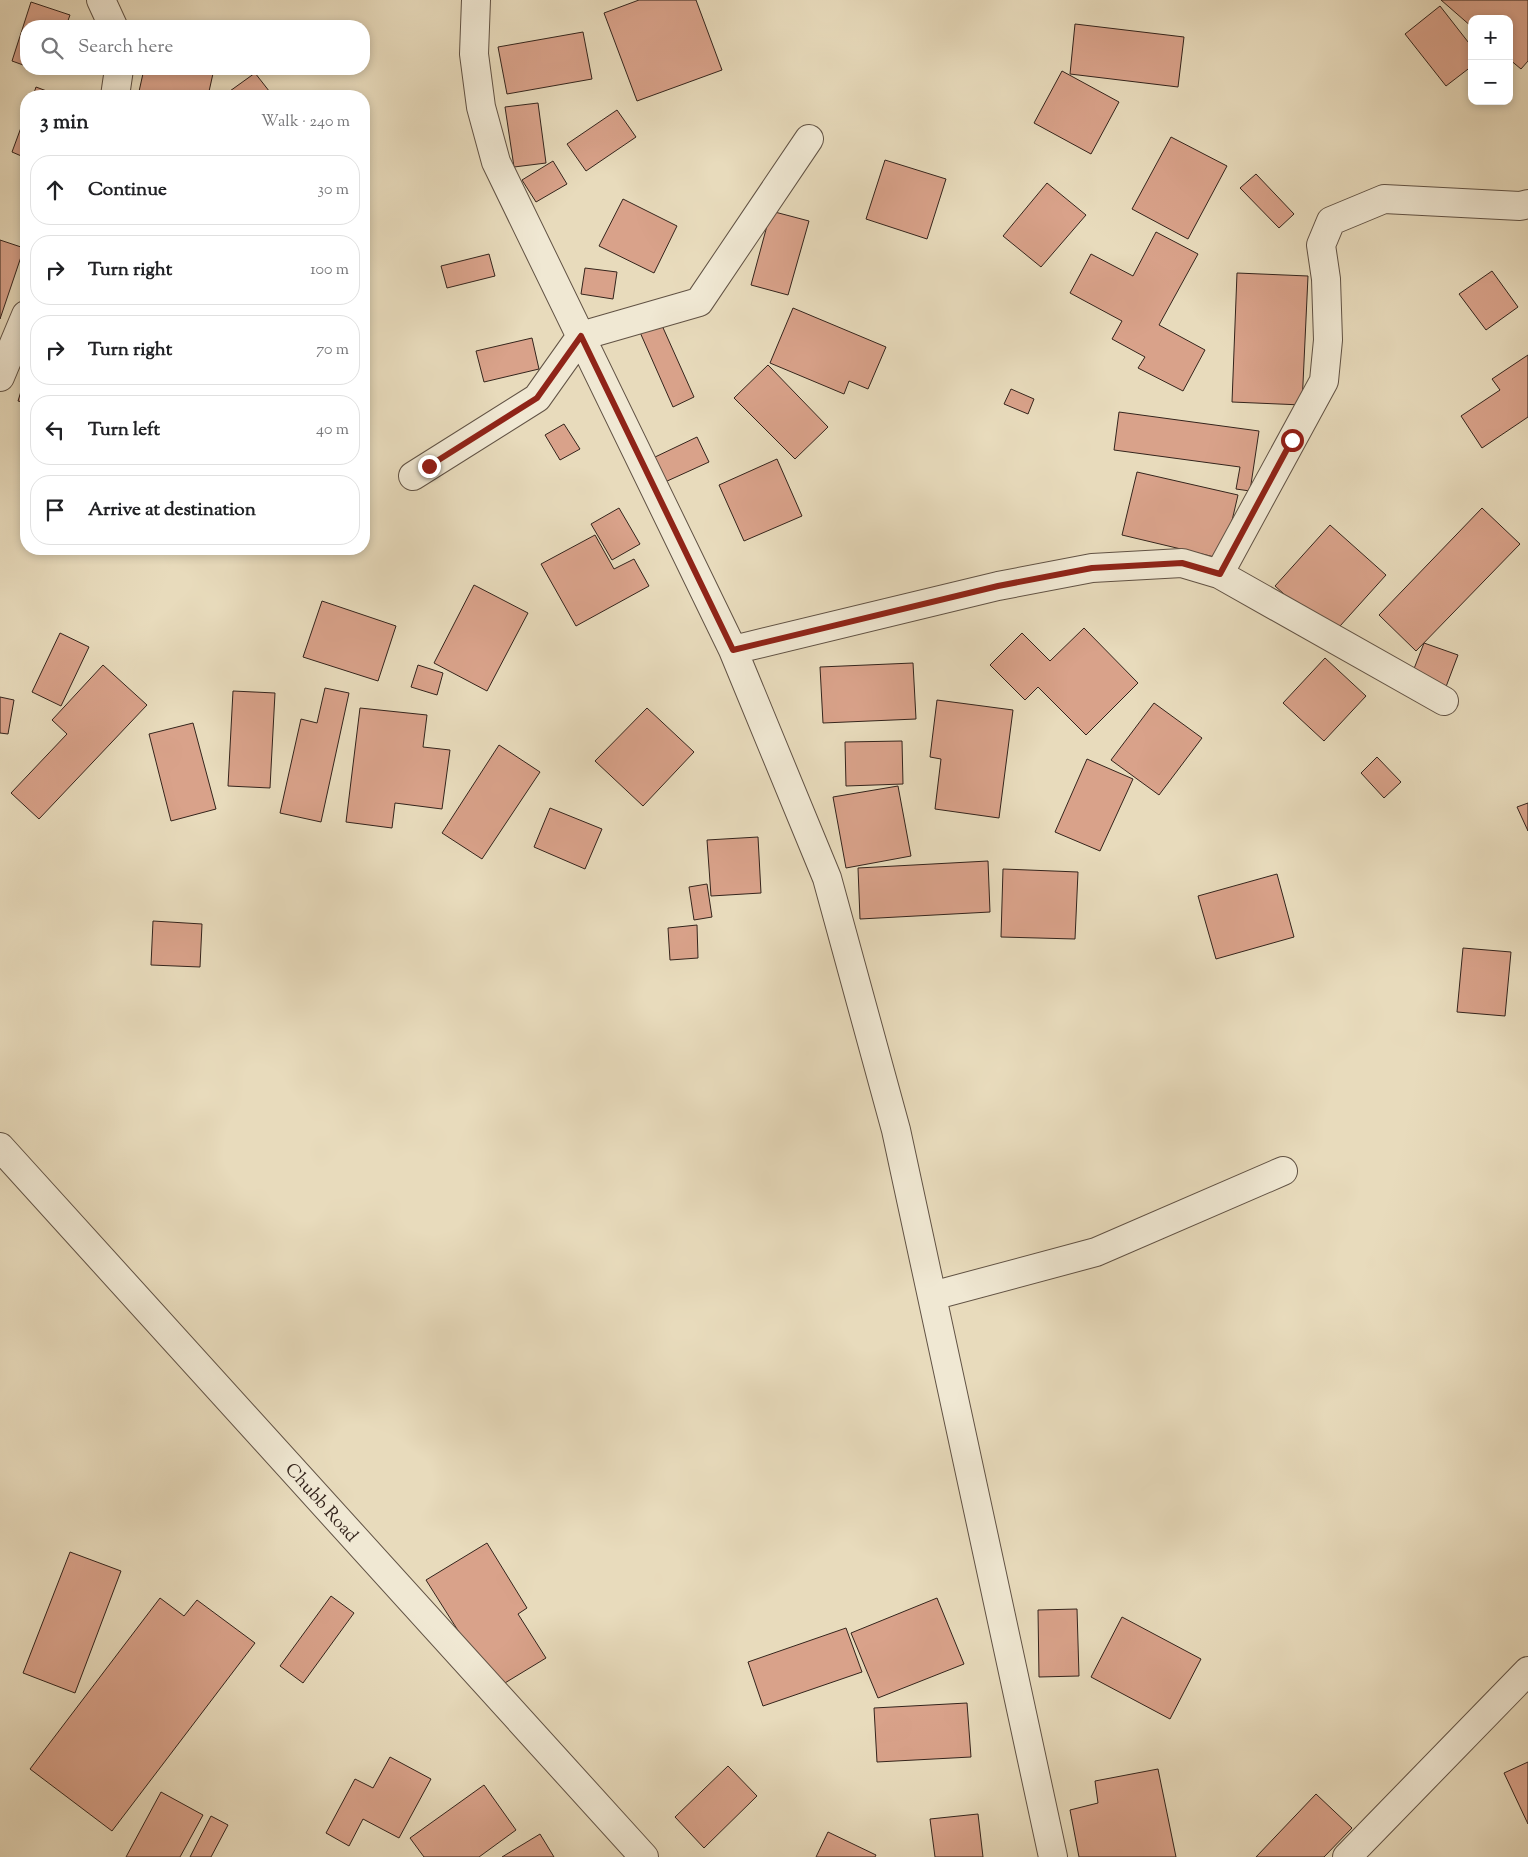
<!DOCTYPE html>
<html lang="en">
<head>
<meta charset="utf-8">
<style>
  :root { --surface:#fff; --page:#f6f6f6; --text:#202124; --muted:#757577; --line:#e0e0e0 }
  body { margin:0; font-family:"Sorts Mill Goudy",serif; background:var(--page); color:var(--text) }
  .controls { position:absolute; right:15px; top:15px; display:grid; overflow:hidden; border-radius:10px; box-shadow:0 2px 8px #0003 }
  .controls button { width:45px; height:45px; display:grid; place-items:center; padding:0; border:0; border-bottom:1px solid var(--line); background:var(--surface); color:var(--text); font:25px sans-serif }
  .stop { position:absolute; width:15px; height:15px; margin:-11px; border:4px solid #8f2418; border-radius:50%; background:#fff }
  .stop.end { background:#8f2418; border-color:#fff; box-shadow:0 1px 5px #0008 }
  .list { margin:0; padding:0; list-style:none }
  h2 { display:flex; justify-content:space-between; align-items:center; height:65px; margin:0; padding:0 20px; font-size:21px }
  h2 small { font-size:16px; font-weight:400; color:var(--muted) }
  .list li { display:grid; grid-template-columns:32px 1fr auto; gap:15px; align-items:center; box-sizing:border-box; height:70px; margin:0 10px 10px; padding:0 10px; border:1px solid var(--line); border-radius:20px }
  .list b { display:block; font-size:19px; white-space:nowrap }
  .list em { font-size:16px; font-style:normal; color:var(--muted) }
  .icon { flex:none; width:28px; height:28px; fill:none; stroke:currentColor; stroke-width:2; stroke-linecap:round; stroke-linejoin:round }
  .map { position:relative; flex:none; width:1528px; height:1857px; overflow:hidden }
  .search { position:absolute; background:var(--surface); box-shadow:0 2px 8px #0003; left:20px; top:20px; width:350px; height:55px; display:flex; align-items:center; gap:12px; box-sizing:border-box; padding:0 18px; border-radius:20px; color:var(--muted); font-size:19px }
  .panel { position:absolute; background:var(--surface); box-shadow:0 2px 8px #0003; left:20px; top:90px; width:350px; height:465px; border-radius:20px }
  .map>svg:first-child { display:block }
  .building { fill:#d9a28a; stroke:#34241c }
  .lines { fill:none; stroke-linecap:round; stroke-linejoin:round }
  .minor-casing { stroke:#615244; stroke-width:30 }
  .minor { stroke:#f0e8d3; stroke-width:28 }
  .route { stroke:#8f2418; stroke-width:6 }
  .labels { text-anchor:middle; stroke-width:4; stroke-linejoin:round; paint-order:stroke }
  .street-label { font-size:18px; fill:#34241c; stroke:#f0e8d3 }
</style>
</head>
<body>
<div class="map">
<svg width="1528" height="1857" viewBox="0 0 1528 1857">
  <rect width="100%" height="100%" fill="#e8dbbc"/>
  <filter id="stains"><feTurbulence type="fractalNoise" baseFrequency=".004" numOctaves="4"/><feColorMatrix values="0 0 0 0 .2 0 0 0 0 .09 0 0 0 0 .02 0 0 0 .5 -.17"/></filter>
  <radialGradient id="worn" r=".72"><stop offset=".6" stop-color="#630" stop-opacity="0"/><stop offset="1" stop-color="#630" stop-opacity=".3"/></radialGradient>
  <path class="building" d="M639,0H696L722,70L637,101L604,13Z
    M1441,0H1528V61L1521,69L1509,59V19H1472V27Z
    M31,2L70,15L66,26H26V66L12,61Z
    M1440,6L1472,47V66L1446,86L1405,34Z
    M1075,24L1184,37L1178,87L1070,74Z
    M583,32L592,79L507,94L498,47Z
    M144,69H214L208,96H138Z
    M1062,71L1119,102L1091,154L1034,123Z
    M255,73L273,96H223Z
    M36,87L60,96H33Z
    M538,103L546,163L514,167L505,107Z
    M617,110L636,137L586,171L567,144Z
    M26,114V158L12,152Z
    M1171,137L1227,166L1188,239L1132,209Z
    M885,160L946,179L927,239L866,219Z
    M553,161L567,184L536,202L522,180Z
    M1256,174L1294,214L1279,228L1240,188Z
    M1047,183L1086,215L1041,267L1003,236Z
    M623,199L677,226L654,273L599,246Z
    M771,211L809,221L788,295L751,285Z
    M1156,232L1198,254L1159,325L1205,350L1183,391L1138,368L1145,357L1112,339L1122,321L1070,293L1091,254L1133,276Z
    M0,240L24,248L0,319Z
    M489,254L495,276L447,288L441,266Z
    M585,268L617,272L613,299L581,294Z
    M1492,271L1518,307L1486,330L1459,294Z
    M1237,273L1308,276L1302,405L1232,402Z
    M793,308L886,347L868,389L849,381L844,394L770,363Z
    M660,321L694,397L673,407L639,330Z
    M532,338L539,369L484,382L476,351Z
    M1528,355V417L1482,448L1461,416L1500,390L1492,379Z
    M768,365L828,427L795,459L734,398Z
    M26,375V403L18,401Z
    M1011,389L1034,399L1028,414L1004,404Z
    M1119,412L1259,431L1250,491L1236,489L1240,467L1114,450Z
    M564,424L580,449L560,460L545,435Z
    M697,437L709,462L665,482L653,458Z
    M777,459L802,516L744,541L719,485Z
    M1137,472L1238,495L1223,559L1122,535Z
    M619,508L640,544L612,560L591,524Z
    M1482,508L1520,544L1416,651L1379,615Z
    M1330,525L1386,575L1331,636L1275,586Z
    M595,535L614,569L634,559L649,586L576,626L541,564Z
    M474,585L528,613L487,691L434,663Z
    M322,601L396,626L378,681L303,657Z
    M1084,628L1138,683L1086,735L1038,687L1025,700L990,665L1022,633L1050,661Z
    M60,633L89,647L61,706L32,692Z
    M1424,643L1458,655L1444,692L1410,679Z
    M1325,658L1366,696L1324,741L1283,703Z
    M913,663L916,719L823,723L820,667Z
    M103,665L147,705L39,819L11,793L67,734L52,720Z
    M418,665L443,673L437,695L411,687Z
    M325,688L349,693L321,822L280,813L301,719L317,723Z
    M233,691L275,693L270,788L228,786Z
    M0,697L14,700L8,734L0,733Z
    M937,700L1013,710L999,818L935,809L941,759L930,757Z
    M1154,703L1202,738L1159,795L1111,760Z
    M360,708L427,715L423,747L450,750L442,809L395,803L392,828L346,822Z
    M647,708L694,752L643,806L595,761Z
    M193,723L216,809L171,821L149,734Z
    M902,741L903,784L846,786L845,742Z
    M499,745L540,772L482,859L442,833Z
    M1377,757L1401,782L1384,798L1361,773Z
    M1087,759L1133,779L1100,851L1055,832Z
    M898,786L911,856L846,868L833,797Z
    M1528,803V831L1517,807Z
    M550,808L602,829L585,869L534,847Z
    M758,837L761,893L711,896L707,840Z
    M988,861L990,912L860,919L858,868Z
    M1003,869L1078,872L1075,939L1001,937Z
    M1277,874L1294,937L1216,959L1198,896Z
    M707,884L712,917L694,920L689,887Z
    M153,921L202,924L200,967L151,965Z
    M697,925L698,958L670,960L668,928Z
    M1463,948L1511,952L1505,1016L1457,1012Z
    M487,1543L527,1608L518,1614L546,1658L495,1689L426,1580Z
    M70,1552L121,1571L75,1693L23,1673Z
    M331,1596L354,1613L303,1683L280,1666Z
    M160,1598L184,1616L197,1600L255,1643L112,1831L30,1769Z
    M937,1598L964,1664L878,1698L851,1633Z
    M1077,1609L1079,1676L1039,1677L1038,1610Z
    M1122,1617L1201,1659L1170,1719L1091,1677Z
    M846,1628L862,1672L763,1706L748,1662Z
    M967,1703L971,1757L877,1762L874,1708Z
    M390,1757L431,1779L399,1838L363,1819L349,1846L326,1833L355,1779L373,1788Z
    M1528,1762V1824L1504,1773Z
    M728,1766L757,1796L704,1848L675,1817Z
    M1158,1769L1176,1857H1079L1070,1810L1098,1803L1095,1781Z
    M484,1785L516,1830L479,1857H424L410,1838Z
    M161,1792L203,1815L180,1857H126Z
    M1316,1794L1352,1828L1324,1857H1256Z
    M978,1814L983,1857H935L930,1819Z
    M211,1816L228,1825L211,1857H190Z
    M828,1832L876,1855L875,1857H816Z
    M540,1834L554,1857H502Z"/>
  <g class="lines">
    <defs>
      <path id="minor" d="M101,0L113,26
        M476,0L474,54L481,107L496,162L733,650L827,878L896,1130L1053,1857
        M115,96L119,69
        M0,377L26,315
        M413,476L537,398L581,336L699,302L809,139
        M1219,574L1324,381L1328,340L1326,279L1321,245L1331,221L1384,199L1520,206L1528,204
        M733,650L998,586L1092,568L1182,563L1219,574L1444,701
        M0,1147L644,1857
        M932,1296L1096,1252L1283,1171
        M1347,1857L1528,1671"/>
    </defs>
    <use href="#minor" class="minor-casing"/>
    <use href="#minor" class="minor"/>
  </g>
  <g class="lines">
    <path class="route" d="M429,466L537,398L581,336L733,650L998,586L1092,568L1182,563L1220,574L1292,440"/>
  </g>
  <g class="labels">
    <g class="street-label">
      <text transform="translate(322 1502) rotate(48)" y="6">Chubb Road</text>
    </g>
  </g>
  <rect width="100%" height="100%" filter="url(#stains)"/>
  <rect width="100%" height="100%" fill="url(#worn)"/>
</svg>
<div class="controls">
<button>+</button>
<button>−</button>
</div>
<div class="stop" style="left:1292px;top:440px"></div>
<div class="stop end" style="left:429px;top:466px"></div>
<div class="search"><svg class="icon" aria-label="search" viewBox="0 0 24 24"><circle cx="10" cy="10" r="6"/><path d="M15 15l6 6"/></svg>Search here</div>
<section class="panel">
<h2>3 min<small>Walk · 240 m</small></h2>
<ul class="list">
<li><svg class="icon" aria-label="ahead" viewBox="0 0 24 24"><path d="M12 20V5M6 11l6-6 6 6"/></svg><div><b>Continue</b></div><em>30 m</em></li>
<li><svg class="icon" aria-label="right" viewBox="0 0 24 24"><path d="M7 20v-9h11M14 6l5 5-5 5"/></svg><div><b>Turn right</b></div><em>100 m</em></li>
<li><svg class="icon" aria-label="right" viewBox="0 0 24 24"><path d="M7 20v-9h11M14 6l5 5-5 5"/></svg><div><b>Turn right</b></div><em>70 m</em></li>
<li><svg class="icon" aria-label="left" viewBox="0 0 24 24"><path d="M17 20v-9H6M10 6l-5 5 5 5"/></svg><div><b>Turn left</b></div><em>40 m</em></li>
<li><svg class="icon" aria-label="arrive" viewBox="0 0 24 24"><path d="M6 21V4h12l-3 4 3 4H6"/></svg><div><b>Arrive at destination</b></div></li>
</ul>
</section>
</div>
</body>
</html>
